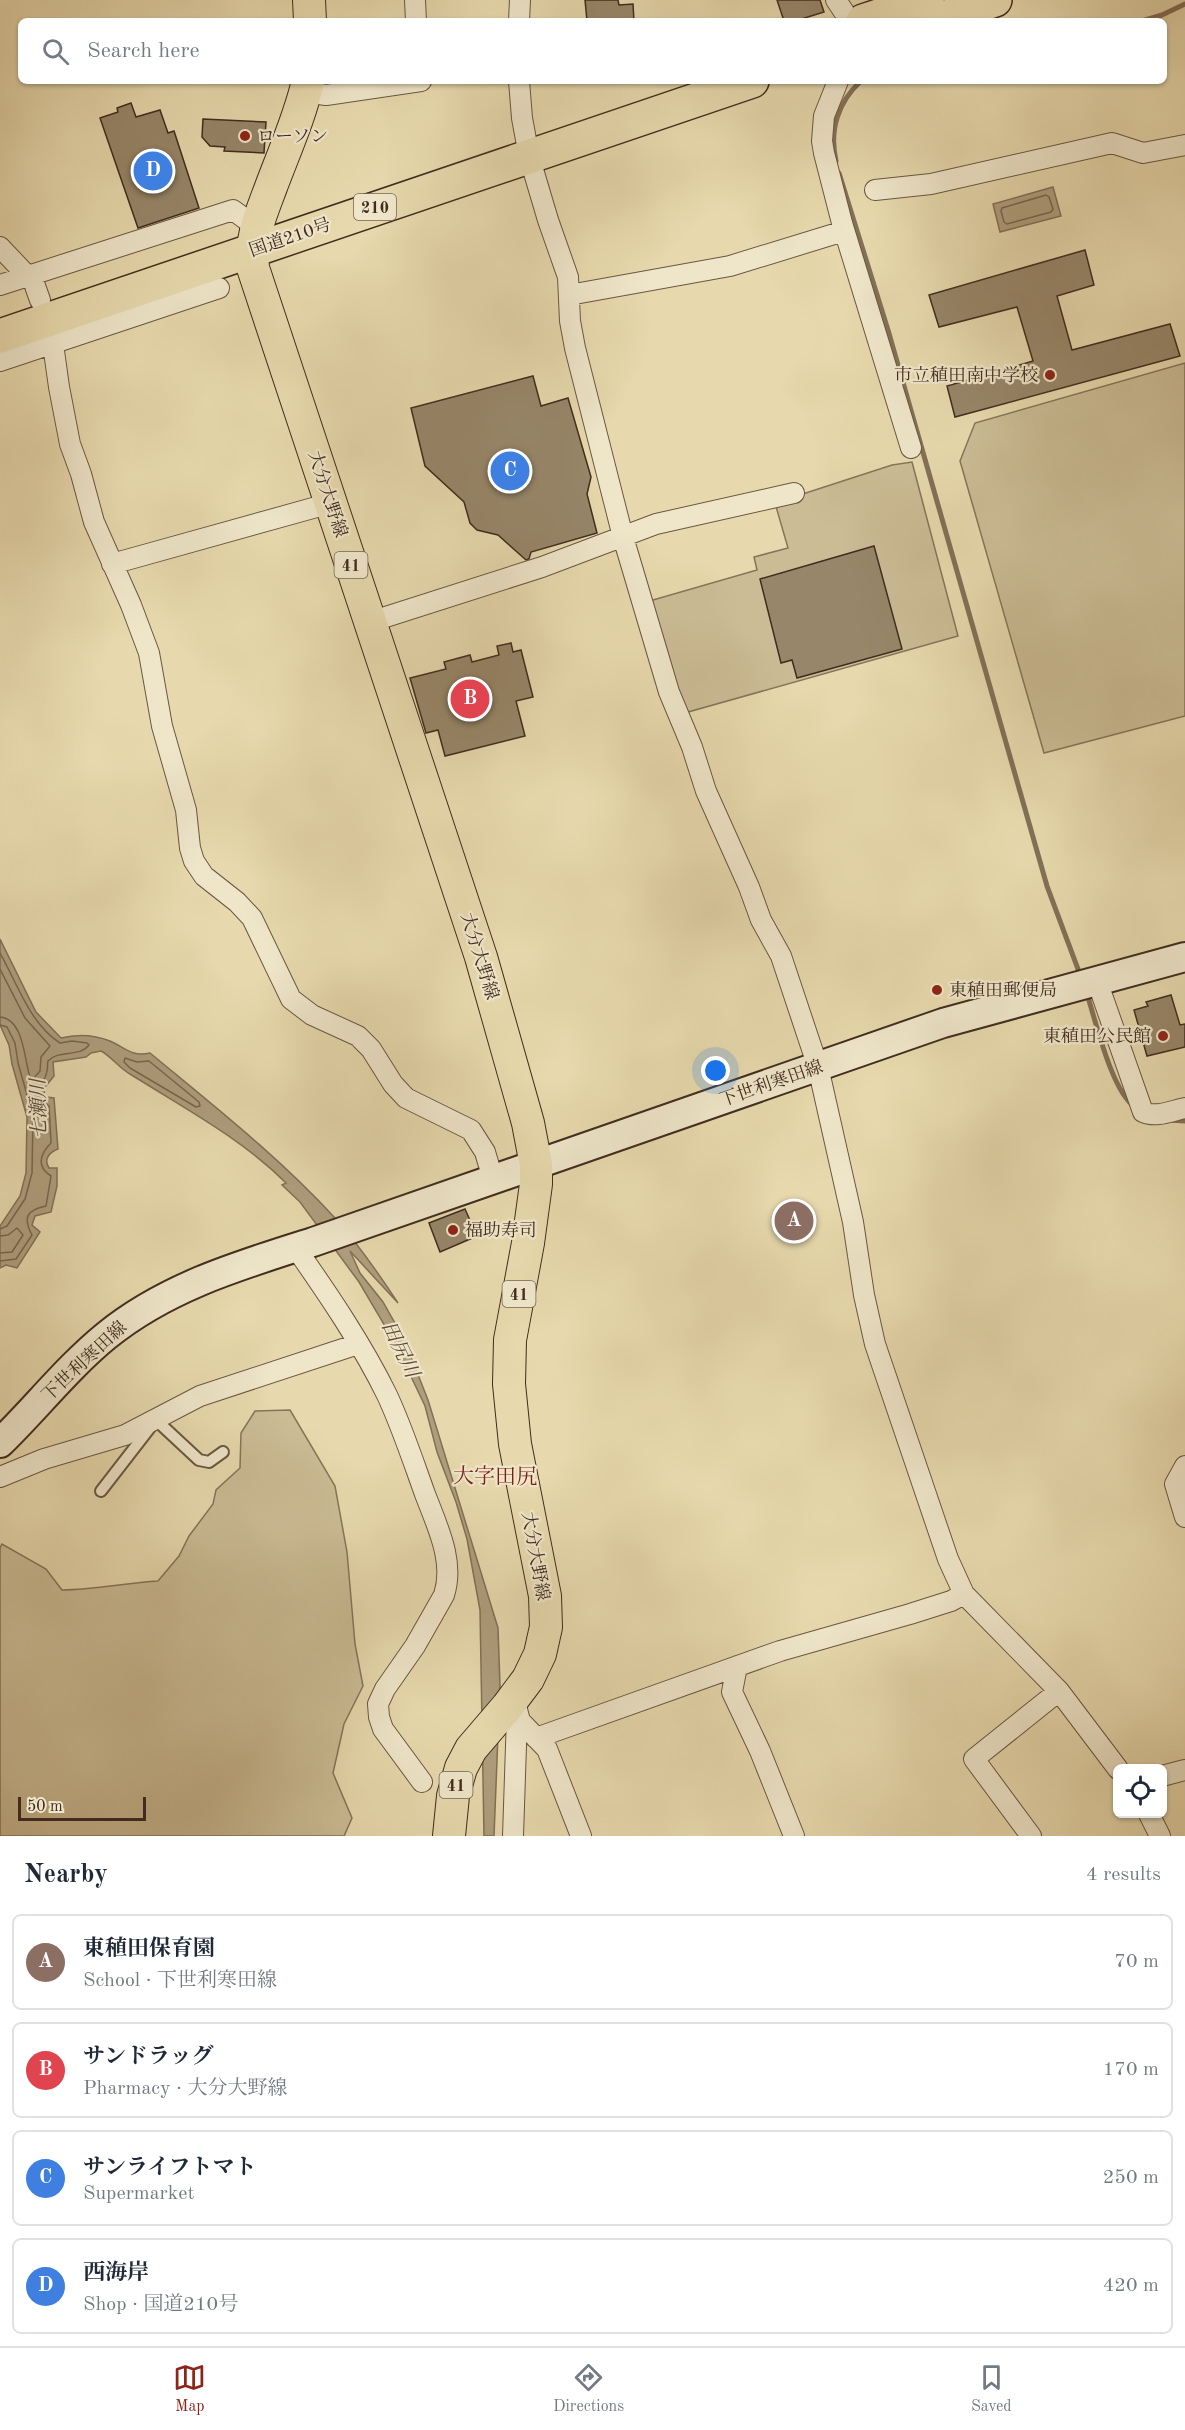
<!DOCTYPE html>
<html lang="en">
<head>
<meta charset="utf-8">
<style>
  :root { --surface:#fff; --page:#f2f2f3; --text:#1f2937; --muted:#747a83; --line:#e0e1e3; --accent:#8f2418 }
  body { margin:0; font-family:"Old Standard TT","Noto Serif JP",serif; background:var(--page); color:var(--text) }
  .controls { position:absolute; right:18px; bottom:18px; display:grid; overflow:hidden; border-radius:9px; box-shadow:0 2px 4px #0004 }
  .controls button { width:54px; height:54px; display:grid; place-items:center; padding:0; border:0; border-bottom:2px solid var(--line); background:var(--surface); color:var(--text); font:30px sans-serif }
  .scale { position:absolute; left:18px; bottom:15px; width:128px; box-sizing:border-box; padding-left:6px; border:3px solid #412c1f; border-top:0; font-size:16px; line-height:21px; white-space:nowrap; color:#412c1f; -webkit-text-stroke:4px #efe6ca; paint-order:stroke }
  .you { position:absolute; left:716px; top:1071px; width:21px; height:21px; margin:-15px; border:4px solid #fff; border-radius:50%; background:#1a73e8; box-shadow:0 0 0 9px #1a73e833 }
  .badge { display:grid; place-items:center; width:39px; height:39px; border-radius:50%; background:var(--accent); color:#fff; font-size:20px; font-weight:700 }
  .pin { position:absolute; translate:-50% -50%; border:3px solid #fff; box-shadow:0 2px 6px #0006 }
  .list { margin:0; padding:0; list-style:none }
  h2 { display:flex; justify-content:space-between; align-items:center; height:78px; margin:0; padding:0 24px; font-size:26px }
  h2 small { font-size:20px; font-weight:400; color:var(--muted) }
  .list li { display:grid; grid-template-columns:39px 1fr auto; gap:18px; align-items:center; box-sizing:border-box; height:96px; margin:0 12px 12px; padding:0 12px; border:2px solid var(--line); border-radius:9px }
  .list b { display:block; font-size:22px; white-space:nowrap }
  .list p { margin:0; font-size:20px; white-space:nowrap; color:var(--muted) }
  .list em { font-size:20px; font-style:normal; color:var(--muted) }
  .icon { flex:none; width:33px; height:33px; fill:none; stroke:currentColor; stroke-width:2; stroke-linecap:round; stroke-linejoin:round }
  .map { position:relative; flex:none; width:1185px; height:1836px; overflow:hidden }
  .search { position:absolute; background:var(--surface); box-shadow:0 2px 4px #0004; left:18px; right:18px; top:18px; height:66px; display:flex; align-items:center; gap:15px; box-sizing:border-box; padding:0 21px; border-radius:9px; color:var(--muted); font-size:22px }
  .sheet { height:510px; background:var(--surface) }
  nav { display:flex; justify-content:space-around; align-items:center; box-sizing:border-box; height:84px; border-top:2px solid var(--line); background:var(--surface); font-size:16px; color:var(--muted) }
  nav a { display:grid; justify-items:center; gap:3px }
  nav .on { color:var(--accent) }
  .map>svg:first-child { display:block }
  .green { fill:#cbbc95; stroke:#86745a; stroke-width:1.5 }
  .water { fill:#af9e7d; stroke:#837057; stroke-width:1.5 }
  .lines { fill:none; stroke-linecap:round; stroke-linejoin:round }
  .shore { stroke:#78654e; stroke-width:1.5 }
  .stream { stroke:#837057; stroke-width:5 }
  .building { fill:#978669; stroke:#412c1f; stroke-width:1.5 }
  .lane-casing { stroke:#6a5742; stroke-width:14 }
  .street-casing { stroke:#6a5742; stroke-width:22 }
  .secondary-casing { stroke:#412c1f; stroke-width:32 }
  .primary-casing { stroke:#412c1f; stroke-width:34 }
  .highway-casing { stroke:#412c1f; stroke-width:36 }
  .lane { stroke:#efe6ca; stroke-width:10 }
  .street { stroke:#efe6ca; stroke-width:20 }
  .secondary { stroke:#efe6ca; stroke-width:28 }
  .primary { stroke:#e7d9ad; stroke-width:32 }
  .highway { stroke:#e7d9ad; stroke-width:33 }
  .poi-dot { fill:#8f2418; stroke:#efe6ca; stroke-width:2 }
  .labels { text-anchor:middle; stroke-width:4.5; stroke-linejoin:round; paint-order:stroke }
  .shield { fill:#efe6ca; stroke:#756452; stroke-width:1.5 }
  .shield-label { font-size:16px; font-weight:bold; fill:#412c1f }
  .poi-label { font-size:18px; fill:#412c1f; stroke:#efe6ca; text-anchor:start }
  .street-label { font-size:18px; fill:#412c1f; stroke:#efe6ca }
  .water-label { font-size:20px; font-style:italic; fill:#5c4836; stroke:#efe6ca }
  .quarter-label { font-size:21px; fill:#7a1f14; stroke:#efe6ca }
</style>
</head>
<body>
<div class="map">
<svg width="1185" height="1836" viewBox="0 0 1185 1836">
  <rect width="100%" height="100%" fill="#e7d9ad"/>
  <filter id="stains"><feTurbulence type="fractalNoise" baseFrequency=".00333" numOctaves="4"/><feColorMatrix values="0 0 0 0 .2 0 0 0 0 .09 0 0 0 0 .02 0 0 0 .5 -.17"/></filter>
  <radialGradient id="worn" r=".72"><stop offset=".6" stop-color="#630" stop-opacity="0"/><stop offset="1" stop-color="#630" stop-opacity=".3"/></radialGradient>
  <path class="green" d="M1185,363V716L1044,753L960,461L975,423Z
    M912,462L958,636L681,714L646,602L757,570L754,557L788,548L775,503L892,465Z
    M290,1410L335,1486L347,1552L355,1644L363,1686L344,1724L333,1773L352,1818L344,1836H0V1548L2,1544L46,1569L62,1590C94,1590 125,1583 158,1581L179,1556L189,1536L213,1504L216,1490L240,1468L241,1433L255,1411Z"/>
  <path class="water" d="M1053,187L1061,216L1000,232L993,204Z
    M0,939L36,1012L61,1038C77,1034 95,1035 110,1041C126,1048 131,1057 150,1053C214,1106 279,1157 335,1218C358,1244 379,1274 398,1303L350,1251L360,1273L383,1302L404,1339L428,1400L498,1628L500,1685L494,1836H484L480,1610L467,1539L456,1502L437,1452L425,1406L395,1343L359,1282L300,1202L282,1185L286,1183C241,1138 184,1108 130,1074C119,1068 112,1057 101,1051L91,1053L86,1057L53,1062L54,1076L45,1087L44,1094L46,1097L54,1098L58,1149C50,1152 43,1159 49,1168H57V1186L51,1212L35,1216L32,1225L40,1232L17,1268L6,1265L0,1268V1226L20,1196L26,1173L27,1117L12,1064L9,1045L0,1025Z"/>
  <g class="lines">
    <path class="shore" d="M1046,195L1049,197L1053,209L1051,212L1007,224L1004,222L1001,211L1002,208Z
      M0,953C17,983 30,1024 60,1043L72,1041L87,1043L89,1045C79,1058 59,1049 48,1061C47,1064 48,1068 47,1071C44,1089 27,1090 49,1106L51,1143C40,1154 36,1167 51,1176L46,1206C26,1210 23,1218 32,1235L16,1259L0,1261
      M0,969L25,1018L50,1046L41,1057L40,1071L34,1078L30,1077C24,1059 24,1019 0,1017
      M0,1025L7,1027L15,1043L18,1063L33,1116L32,1173L25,1199L7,1226L0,1229
      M125,1058L137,1062L149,1061L199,1102L200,1106L196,1107L130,1068L124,1062Z
      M0,1236L8,1235L17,1228L23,1235L12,1252L0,1253"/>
    <path class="stream" d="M1142,21L1162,15L1185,4
      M836,161C829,130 838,102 861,81
      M839,173L888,330L1047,886L1081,977
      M1087,994C1096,1022 1112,1092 1135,1107
      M1169,1120L1185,1121"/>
  </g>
  <path class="building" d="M585,0H618L619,5L633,4L634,21H587Z
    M777,0H820L824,12L795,21H784Z
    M131,103L136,117L160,110L168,133L174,131L199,208L138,228L100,118L118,112L117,108Z
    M203,119L266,122L264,153L224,151L225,147L210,146L202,137Z
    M1085,250L1094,285L1057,296L1072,350L1170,324L1180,356L955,417L947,386L1033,361L1017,307L939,327L929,295Z
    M533,376L541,406L568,398L591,477L587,494L597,533L531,552L529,559L526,560L498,535L477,530L470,523L464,502L425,466L411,408Z
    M874,546L902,649L797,678L792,660L781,663L760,579Z
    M511,643L513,652L521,650L533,697L516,701L525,736L445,756L438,730L426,733L410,678L446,669L444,662L470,655L472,662L499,655L497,646Z
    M1171,995L1180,1025L1185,1024V1047L1147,1056L1134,1010L1148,1006L1146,1002Z
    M465,1209L477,1236L440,1252L429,1223Z"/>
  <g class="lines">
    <defs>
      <path id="lane" d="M101,1491L156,1420L199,1460L209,1462L223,1452"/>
      <path id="street" d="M415,0L416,21
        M836,0L850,21
        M519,21L520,0
        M519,81L522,118L529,156L548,220L568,277L570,321L575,348L623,537L669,692L692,747L706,791L749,887L761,920L781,956L818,1067L853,1222L864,1295L875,1344L948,1559L964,1594L1059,1691L1118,1769
        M838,81L824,116L822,141L824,153L842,223L911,448
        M305,92L326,95L421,81
        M875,190L931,184L1112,143L1143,153L1185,145
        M0,247L34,283L40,300
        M0,285L233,210L256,227
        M569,295L730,266L844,231
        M45,321L53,344L59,387L70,444L81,474L94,522L131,605L149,653L162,726L186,810L190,848L194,861L204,876L237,902L252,918L291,999L312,1015L358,1036L371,1049L393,1084L406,1098L471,1130L485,1152L493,1179
        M0,361L219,288
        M112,564L331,503
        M370,622L542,567L656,524L794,493
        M1097,981L1143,1112C1156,1118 1171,1111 1185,1108
        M295,1247C328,1294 362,1344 387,1395C402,1427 413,1461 425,1494C437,1526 455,1561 444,1595L415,1646L385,1689L378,1704L379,1717L383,1729L422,1782
        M1185,1466L1175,1484L1185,1517
        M0,1477L44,1459L125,1435L200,1396L358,1344
        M737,1666L732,1692L760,1751L794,1836
        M514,1698L520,1721L547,1749L581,1836
        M536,1738L780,1651L910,1614L951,1601L964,1594
        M1162,1776L1185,1770
        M1149,1814L1160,1836
        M513,1836L517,1716
        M1031,1836L974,1759L1059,1691"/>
      <path id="secondary" d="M0,1443C36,1408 67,1368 106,1336C166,1287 240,1265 313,1242L943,1023L1185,957"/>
      <path id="primary" d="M309,0L310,21
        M308,81C300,117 284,152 271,187C261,214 250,238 253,268L481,957L528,1123L536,1165V1184L528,1243L510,1340L509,1384L515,1444L545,1596L546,1627L540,1654L528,1679L507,1707L471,1749L461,1768L453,1796L449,1836"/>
      <path id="highway" d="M863,21L927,0
        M935,21L995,0
        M0,336L752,81"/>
    </defs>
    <use href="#lane" class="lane-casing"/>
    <use href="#street" class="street-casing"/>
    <use href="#secondary" class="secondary-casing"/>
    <use href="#primary" class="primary-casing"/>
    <use href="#highway" class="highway-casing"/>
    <use href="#lane" class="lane"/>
    <use href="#street" class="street"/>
    <use href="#secondary" class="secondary"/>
    <use href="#primary" class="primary"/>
    <use href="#highway" class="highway"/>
  </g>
  <g class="poi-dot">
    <circle cx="245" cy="136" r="6"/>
    <circle cx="1050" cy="375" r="6"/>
    <circle cx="937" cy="990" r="6"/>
    <circle cx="1163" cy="1036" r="6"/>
    <circle cx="453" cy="1230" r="6"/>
  </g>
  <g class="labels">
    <g class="shield">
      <rect x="354" y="194" width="42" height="26" rx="4.5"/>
      <rect x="334.5" y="552" width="33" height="26" rx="4.5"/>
      <rect x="502.5" y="1281" width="33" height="26" rx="4.5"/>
      <rect x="439.5" y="1772" width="33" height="26" rx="4.5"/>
    </g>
    <g class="shield-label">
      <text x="375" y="213">210</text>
      <text x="351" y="571">41</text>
      <text x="519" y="1300">41</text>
      <text x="456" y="1791">41</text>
    </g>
    <g class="poi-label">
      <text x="257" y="142">ローソン</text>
      <text x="1038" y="381" text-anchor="end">市立稙田南中学校</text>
      <text x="949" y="996">東稙田郵便局</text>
      <text x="1151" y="1042" text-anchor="end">東稙田公民館</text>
      <text x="465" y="1236">福助寿司</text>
    </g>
    <g class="street-label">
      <text transform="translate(290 237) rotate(-19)" y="6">国道210号</text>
      <text transform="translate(328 494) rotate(72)" y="6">大分大野線</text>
      <text transform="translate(480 956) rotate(73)" y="6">大分大野線</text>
      <text transform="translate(771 1083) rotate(-19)" y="6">下世利寒田線</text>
      <text transform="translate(84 1361) rotate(-43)" y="6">下世利寒田線</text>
      <text transform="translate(536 1556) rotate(80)" y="6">大分大野線</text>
    </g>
    <g class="water-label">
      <text transform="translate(38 1109) rotate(-92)" y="7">七瀬川</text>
      <text transform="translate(401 1349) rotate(64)" y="7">田尻川</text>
    </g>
    <g class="quarter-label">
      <text x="495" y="1483">大字田尻</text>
    </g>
  </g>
  <rect width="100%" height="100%" filter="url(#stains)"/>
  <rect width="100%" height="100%" fill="url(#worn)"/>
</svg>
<div class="controls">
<button><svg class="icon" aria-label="locate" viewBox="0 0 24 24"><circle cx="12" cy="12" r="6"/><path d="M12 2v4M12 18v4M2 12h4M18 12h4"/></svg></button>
</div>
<div class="scale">50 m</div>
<div class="you"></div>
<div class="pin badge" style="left:794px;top:1221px;background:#8d6e63">A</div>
<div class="pin badge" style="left:470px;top:699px;background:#e0444e">B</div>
<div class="pin badge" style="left:510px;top:471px;background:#3f7fe0">C</div>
<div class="pin badge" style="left:153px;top:171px;background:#3f7fe0">D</div>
<div class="search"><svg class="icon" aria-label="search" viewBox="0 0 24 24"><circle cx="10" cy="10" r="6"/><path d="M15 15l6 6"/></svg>Search here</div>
</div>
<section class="sheet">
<h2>Nearby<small>4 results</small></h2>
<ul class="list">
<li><span class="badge" style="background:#8d6e63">A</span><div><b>東稙田保育園</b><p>School · 下世利寒田線</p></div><em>70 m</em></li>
<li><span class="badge" style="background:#e0444e">B</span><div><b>サンドラッグ</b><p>Pharmacy · 大分大野線</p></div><em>170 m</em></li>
<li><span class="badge" style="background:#3f7fe0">C</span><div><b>サンライフトマト</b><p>Supermarket</p></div><em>250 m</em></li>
<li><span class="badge" style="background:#3f7fe0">D</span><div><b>西海岸</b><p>Shop · 国道210号</p></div><em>420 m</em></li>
</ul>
</section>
<nav>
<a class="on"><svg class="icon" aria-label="map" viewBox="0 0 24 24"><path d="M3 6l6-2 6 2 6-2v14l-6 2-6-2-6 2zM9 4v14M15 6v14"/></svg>Map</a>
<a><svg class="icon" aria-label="directions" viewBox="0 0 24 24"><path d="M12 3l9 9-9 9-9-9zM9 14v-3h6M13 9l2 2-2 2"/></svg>Directions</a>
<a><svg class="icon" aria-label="saved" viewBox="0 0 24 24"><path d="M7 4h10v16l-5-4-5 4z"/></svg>Saved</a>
</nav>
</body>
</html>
